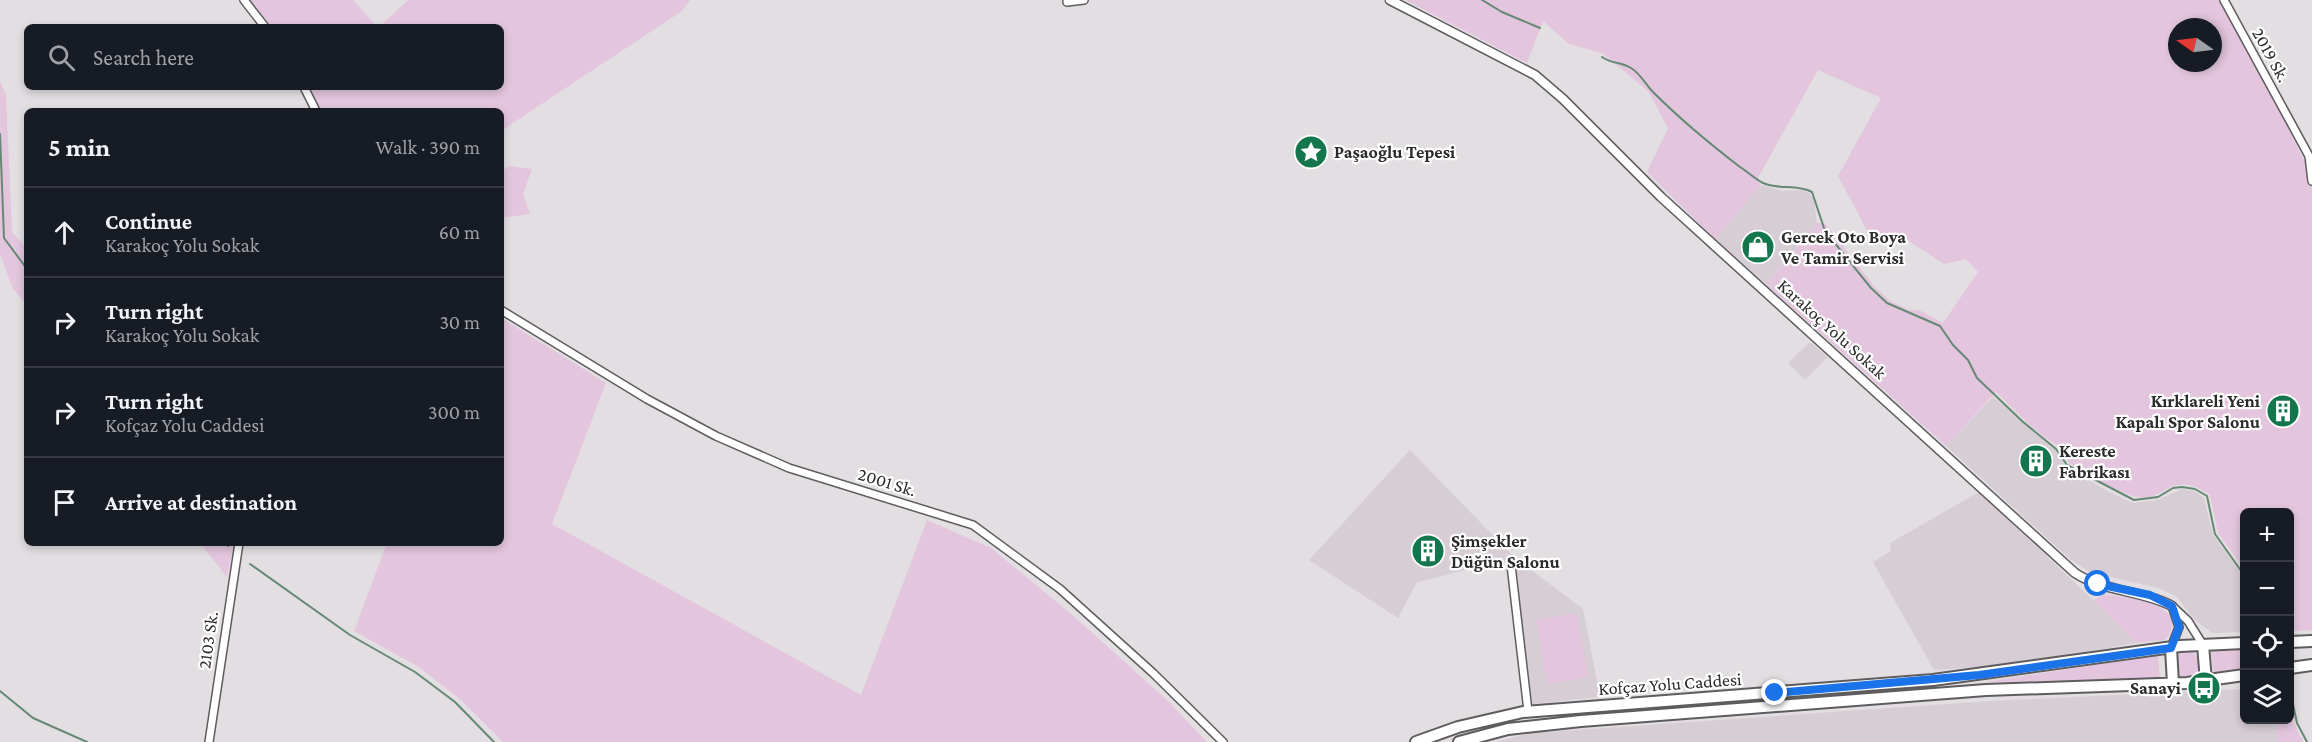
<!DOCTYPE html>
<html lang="en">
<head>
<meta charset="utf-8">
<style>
  :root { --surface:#171b24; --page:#242831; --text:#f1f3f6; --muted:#9ea1a6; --line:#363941 }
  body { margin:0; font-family:"Crimson Pro",serif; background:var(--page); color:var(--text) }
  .controls { position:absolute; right:18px; bottom:18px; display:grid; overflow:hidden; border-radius:9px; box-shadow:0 3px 9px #0003 }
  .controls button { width:54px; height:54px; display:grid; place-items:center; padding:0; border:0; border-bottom:2px solid var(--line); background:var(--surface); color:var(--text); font:30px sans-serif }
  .compass { position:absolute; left:2168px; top:18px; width:54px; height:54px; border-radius:50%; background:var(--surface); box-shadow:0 3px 9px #0003; rotate:284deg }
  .stop { position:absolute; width:18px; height:18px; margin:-14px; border:4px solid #1a73e8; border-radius:50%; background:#fff }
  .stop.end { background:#1a73e8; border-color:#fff; box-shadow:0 2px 6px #0008 }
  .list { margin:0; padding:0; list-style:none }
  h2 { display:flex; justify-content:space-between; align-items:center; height:78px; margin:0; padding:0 24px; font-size:26px }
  h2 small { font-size:20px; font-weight:400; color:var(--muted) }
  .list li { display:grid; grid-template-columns:39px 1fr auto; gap:18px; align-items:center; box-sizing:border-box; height:90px; padding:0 24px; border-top:2px solid var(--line) }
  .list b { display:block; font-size:22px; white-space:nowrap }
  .list p { margin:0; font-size:20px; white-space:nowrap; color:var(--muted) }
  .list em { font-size:20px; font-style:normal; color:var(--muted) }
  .icon { flex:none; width:33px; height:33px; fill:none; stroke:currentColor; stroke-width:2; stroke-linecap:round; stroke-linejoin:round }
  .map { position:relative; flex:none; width:2312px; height:742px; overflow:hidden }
  .search { position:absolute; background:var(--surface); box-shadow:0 3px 9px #0003; left:24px; top:24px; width:480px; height:66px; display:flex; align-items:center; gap:15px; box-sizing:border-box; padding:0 21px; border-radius:9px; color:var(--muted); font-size:22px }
  .panel { position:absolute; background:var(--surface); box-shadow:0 3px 9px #0003; left:24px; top:108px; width:480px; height:438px; border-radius:9px }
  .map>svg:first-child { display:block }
  .built { fill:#d7cdd5 }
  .green { fill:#e3c6dd; fill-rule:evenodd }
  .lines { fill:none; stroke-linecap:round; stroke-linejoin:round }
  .stream { stroke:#658975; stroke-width:2 }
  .minor-casing { stroke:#5f5c5e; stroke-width:10 }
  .tertiary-casing { stroke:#5f5c5e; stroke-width:11 }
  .secondary-casing { stroke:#5f5c5e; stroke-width:14 }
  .minor { stroke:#fff; stroke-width:7 }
  .tertiary { stroke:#fff; stroke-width:8 }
  .secondary { stroke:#fff; stroke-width:10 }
  .route { stroke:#1a73e8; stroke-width:8 }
  .labels { text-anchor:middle; stroke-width:4.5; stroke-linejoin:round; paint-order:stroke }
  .street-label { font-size:18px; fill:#2c2b2c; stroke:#fff }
  .poi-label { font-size:18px; font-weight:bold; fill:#2c2b2c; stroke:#fff; text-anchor:start }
</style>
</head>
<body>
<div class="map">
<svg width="2312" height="742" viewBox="0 0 2312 742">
  <rect width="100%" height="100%" fill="#e2dee1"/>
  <path class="built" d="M1761,185L1782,191L1803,190L1810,194L1814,201L1817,223L1766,284L1715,239Z
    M1810,342L1828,357L1805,380L1788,363Z
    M1993,397L2055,450L2066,466L2109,492L2133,503L2158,500L2182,489L2194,491L2204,498L2213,535L2244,577V632L2212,633L2195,620L2176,596L2158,588L2089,572L2070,559L1946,446Z
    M1410,450L1515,558L1583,609L1600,697L1532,704L1515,558L1417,582L1398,618L1309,560Z
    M1979,492L2093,600L2136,643L2011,665L1934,670L1873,562L1891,551L1890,543Z
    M2244,689V720H2275L2278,742H1495L1532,733L1990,701Z"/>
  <path class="green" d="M247,0H353L377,27H269Z
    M408,0H690L682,11L501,131V111H321L309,87H501V27H379Z
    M1405,0H2224L2312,176V630L2293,631L2290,621V512H2244V569L2218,533L2210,495C2169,467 2166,505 2133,496C2122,493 2075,469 2068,462C2064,457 2062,450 2058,446C2054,442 2047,440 2043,436C2026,423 2011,406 1996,392L1946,446L1766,284L1817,223H1825L1874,286L1889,300L1909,310H1919L1943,323L1978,272L1966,259L1944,264L1898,234L1871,238L1838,176L1881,98L1818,70L1758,178L1761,185L1715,239L1647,172L1668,128L1648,91L1602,53L1569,44L1543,21L1527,63ZM2177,27H2213V63H2177Z
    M0,81L6,95L12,232L27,249V305L13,289L0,254Z
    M510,166L532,169L523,194L530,214L501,218V171Z
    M501,318L606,383L552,524L861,695L927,520L991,548L1070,613L1167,700L1207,742H503L461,700L419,667L354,631L387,543H501Z
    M200,543H234L227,577Z
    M2105,594C2125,598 2195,603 2165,640L2136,643L2093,600Z
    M1577,613L1588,677L1547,684L1536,620Z
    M2244,648V668L2213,673L2211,649Z
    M2173 664a13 13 0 1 1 26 0a13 13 0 1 1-26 0Z
    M2158,655L2160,679L1985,682Z
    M2290,714L2303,742H2278L2275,720H2290Z"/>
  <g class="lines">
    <path class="stream" d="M1482,0L1502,12L1540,28
      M1602,57C1612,64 1621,62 1631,68C1640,73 1646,85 1653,92C1680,119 1710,144 1740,167C1748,172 1755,179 1763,183C1779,190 1797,184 1812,192L1825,231L1871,288L1887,303L1940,326L1953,345L1968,360L1977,378L2022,421L2056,449L2067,465L2134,500L2158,497L2173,488L2182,487L2195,489L2207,496L2215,534L2244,575
      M0,134L4,238L27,269
      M225,543L228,546
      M250,564L350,635L415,672L455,702L494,742
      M2290,690L2297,723L2307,742
      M0,691L33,718L87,742"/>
    <defs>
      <path id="minor" d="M244,0L265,27
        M2224,0L2309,156L2312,181
        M1067,2L1084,0
        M304,87L316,111
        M501,310L647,399L716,436L789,468L973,525L1060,589L1153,673L1223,742
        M1511,565L1528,711
        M2172,606L2188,621L2203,645
        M2171,648L2179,627L2173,609
        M209,742L239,543"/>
      <path id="tertiary" d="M1390,0L1535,75L1563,99L1661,197L2075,573C2104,592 2142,590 2172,606"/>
      <path id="secondary" d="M2290,642L2312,641
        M2203,645L2206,681
        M2171,648L2173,684
        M2290,668L2312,665
        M1416,742L1458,727L1523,712L1933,680L2180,646L2244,643
        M1459,742L1508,729L1581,721L1986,690L2187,683L2244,675"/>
    </defs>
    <use href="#minor" class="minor-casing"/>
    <use href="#tertiary" class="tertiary-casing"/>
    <use href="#secondary" class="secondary-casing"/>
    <use href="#minor" class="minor"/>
    <use href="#tertiary" class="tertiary"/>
    <use href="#secondary" class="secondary"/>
  </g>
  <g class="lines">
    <path class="route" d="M1775,693L1979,675L2171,648L2179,627L2172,606L2150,595L2098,584"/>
  </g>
  <defs>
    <symbol id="sight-disc" viewBox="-11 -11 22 22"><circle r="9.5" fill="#13764d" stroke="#fff"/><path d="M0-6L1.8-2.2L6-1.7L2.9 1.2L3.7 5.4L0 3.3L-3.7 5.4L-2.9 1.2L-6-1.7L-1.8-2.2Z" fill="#fff"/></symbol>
    <symbol id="shop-disc" viewBox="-11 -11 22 22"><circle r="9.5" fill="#13764d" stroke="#fff"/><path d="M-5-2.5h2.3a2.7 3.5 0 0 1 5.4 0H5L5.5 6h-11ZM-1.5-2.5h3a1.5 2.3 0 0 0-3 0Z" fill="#fff"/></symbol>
    <symbol id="building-disc" viewBox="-11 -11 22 22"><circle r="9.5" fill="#13764d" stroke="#fff"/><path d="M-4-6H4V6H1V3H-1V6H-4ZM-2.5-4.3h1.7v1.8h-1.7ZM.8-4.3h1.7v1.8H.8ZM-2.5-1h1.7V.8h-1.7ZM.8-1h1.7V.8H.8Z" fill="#fff"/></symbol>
    <symbol id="bus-disc" viewBox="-11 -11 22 22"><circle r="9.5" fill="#13764d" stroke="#fff"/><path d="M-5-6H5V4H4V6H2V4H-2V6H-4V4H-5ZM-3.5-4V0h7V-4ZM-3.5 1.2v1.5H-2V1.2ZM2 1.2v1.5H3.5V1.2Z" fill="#fff"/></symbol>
  </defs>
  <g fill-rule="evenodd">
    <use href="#sight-disc" x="1292" y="133" width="38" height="38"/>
    <use href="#shop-disc" x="1739" y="228" width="38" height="38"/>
    <use href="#building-disc" x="2264" y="392" width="38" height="38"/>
    <use href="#building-disc" x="2017" y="442" width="38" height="38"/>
    <use href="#building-disc" x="1409" y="532" width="38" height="38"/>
    <use href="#bus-disc" x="2185" y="669" width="38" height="38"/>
  </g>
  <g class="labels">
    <g class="street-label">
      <text transform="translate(2271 55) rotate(61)" y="6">2019 Sk.</text>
      <text transform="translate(1832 329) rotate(42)" y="6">Karakoç Yolu Sokak</text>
      <text transform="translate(887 482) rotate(17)" y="6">2001 Sk.</text>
      <text transform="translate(208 640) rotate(-82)" y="6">2103 Sk.</text>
      <text transform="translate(1670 684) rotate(-4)" y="6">Kofçaz Yolu Caddesi</text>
    </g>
    <g class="poi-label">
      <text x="1334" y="158">Paşaoğlu Tepesi</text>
      <text x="1781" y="243">Gercek Oto Boya<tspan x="1781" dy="21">Ve Tamir Servisi</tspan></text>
      <text x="2260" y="407" text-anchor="end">Kırklareli Yeni<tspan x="2260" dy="21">Kapalı Spor Salonu</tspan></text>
      <text x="2059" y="457">Kereste<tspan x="2059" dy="21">Fabrikası</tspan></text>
      <text x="1451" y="547">Şimşekler<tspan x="1451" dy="21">Düğün Salonu</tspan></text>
      <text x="2181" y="694" text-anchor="end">Sanayi</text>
    </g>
  </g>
</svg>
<div class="controls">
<button>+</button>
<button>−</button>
<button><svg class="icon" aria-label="locate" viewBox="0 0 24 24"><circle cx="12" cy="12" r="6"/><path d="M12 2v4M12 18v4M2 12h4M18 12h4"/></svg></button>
<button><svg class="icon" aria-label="layers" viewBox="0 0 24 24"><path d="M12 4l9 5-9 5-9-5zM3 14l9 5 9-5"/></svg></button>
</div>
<svg class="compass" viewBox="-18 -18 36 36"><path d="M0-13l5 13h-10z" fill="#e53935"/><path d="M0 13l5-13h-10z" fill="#9ea1a6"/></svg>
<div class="stop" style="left:2098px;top:584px"></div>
<div class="stop end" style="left:1775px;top:693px"></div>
<div class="search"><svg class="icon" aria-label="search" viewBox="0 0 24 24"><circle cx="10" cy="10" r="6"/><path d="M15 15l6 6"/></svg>Search here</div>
<section class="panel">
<h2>5 min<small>Walk · 390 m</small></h2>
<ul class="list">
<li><svg class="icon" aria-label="ahead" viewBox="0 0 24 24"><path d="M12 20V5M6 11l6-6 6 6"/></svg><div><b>Continue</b><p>Karakoç Yolu Sokak</p></div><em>60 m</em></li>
<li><svg class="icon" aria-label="right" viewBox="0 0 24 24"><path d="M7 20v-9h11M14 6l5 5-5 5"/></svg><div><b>Turn right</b><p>Karakoç Yolu Sokak</p></div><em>30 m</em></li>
<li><svg class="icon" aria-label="right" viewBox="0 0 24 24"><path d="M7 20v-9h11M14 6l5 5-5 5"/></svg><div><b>Turn right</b><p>Kofçaz Yolu Caddesi</p></div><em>300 m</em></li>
<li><svg class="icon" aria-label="arrive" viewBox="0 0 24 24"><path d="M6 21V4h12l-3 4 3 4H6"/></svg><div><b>Arrive at destination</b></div></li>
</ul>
</section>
</div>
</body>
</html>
